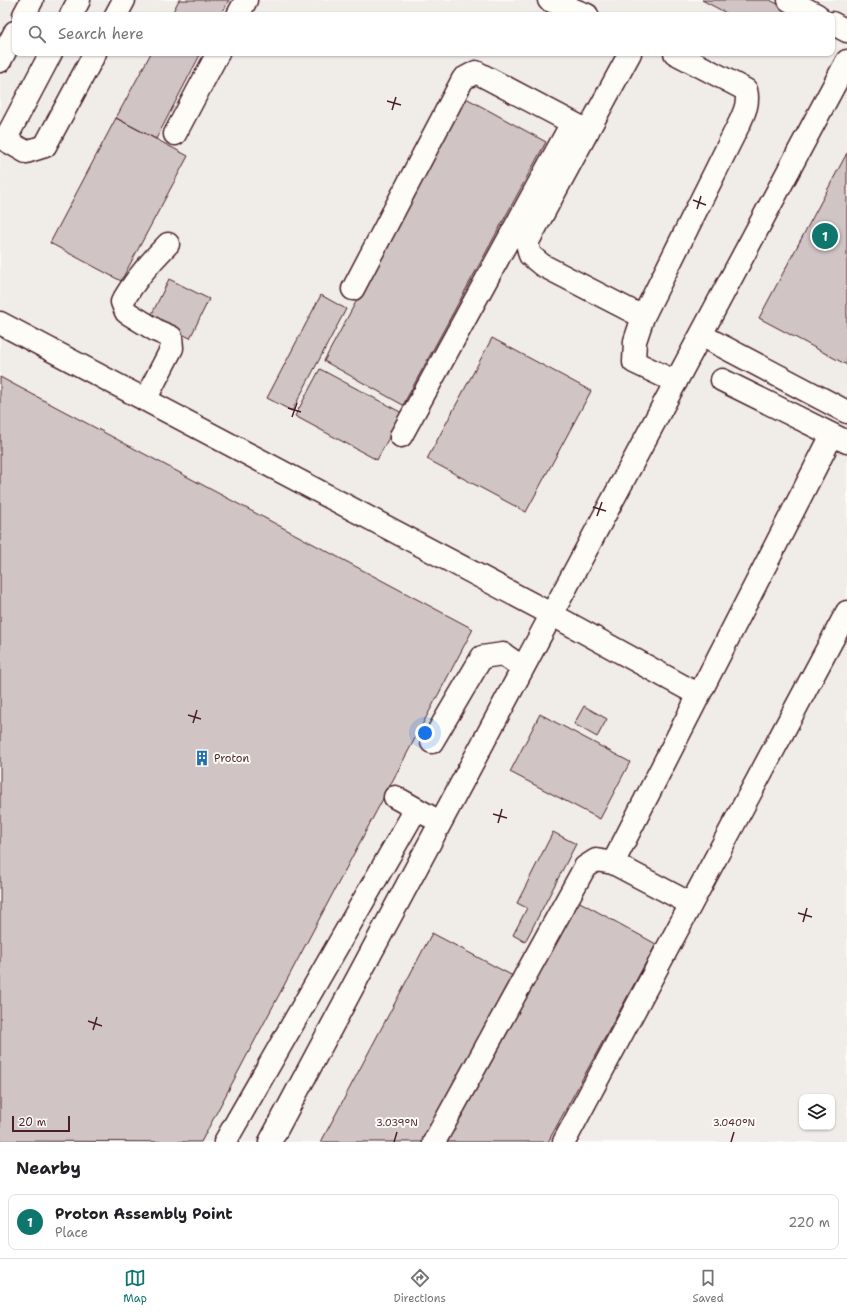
<!DOCTYPE html>
<html lang="en">
<head>
<meta charset="utf-8">
<style>
  :root { --surface:#fff; --page:#f2f2f2; --text:#202124; --muted:#757577; --line:#e0e0e0; --accent:#0f766e }
  body { margin:0; font-family:"Shantell Sans",sans-serif; background:var(--page); color:var(--text) }
  .controls { position:absolute; right:12px; bottom:12px; display:grid; overflow:hidden; border-radius:8px; box-shadow:0 1px 3px #0004 }
  .controls button { width:36px; height:36px; display:grid; place-items:center; padding:0; border:0; border-bottom:1px solid var(--line); background:var(--surface); color:var(--text); font:20px sans-serif }
  .scale { position:absolute; left:12px; bottom:10px; width:58px; box-sizing:border-box; padding-left:4px; border:2px solid #4a1f2b; border-top:0; font-size:11px; line-height:14px; white-space:nowrap; color:#4a1f2b; -webkit-text-stroke:3px #fdfcf7; paint-order:stroke }
  .you { position:absolute; left:425px; top:733px; width:14px; height:14px; margin:-10px; border:3px solid #fff; border-radius:50%; background:#1a73e8; box-shadow:0 0 0 6px #1a73e833 }
  .badge { display:grid; place-items:center; width:26px; height:26px; border-radius:50%; background:var(--accent); color:#fff; font-size:13px; font-weight:700 }
  .pin { position:absolute; translate:-50% -50%; border:2px solid #fff; box-shadow:0 1px 4px #0006 }
  .list { margin:0; padding:0; list-style:none }
  h2 { display:flex; justify-content:space-between; align-items:center; height:52px; margin:0; padding:0 16px; font-size:17px }
  h2 small { font-size:13px; font-weight:400; color:var(--muted) }
  .list li { display:grid; grid-template-columns:26px 1fr auto; gap:12px; align-items:center; box-sizing:border-box; height:56px; margin:0 8px 8px; padding:0 8px; border:1px solid var(--line); border-radius:8px }
  .list b { display:block; font-size:15px; white-space:nowrap }
  .list p { margin:0; font-size:13px; white-space:nowrap; color:var(--muted) }
  .list em { font-size:13px; font-style:normal; color:var(--muted) }
  .icon { flex:none; width:22px; height:22px; fill:none; stroke:currentColor; stroke-width:2; stroke-linecap:round; stroke-linejoin:round }
  .map { position:relative; flex:none; width:847px; height:1142px; overflow:hidden }
  .search { position:absolute; background:var(--surface); box-shadow:0 1px 3px #0004; left:12px; right:12px; top:12px; height:44px; display:flex; align-items:center; gap:10px; box-sizing:border-box; padding:0 14px; border-radius:8px; color:var(--muted); font-size:15px }
  .sheet { height:116px; background:var(--surface) }
  nav { display:flex; justify-content:space-around; align-items:center; box-sizing:border-box; height:56px; border-top:1px solid var(--line); background:var(--surface); font-size:11px; color:var(--muted) }
  nav a { display:grid; justify-items:center; gap:2px }
  nav .on { color:var(--accent) }
  .map>svg:first-child { display:block }
  .built { fill:#f0ece8; fill-rule:evenodd }
  .building { fill:#d0c5c4; stroke:#4a1f2b }
  .lines { fill:none; stroke-linecap:round; stroke-linejoin:round }
  .minor-casing { stroke:#4a1f2b; stroke-width:25 }
  .minor { stroke:#fdfcf7; stroke-width:22 }
  .ticks { fill:none; stroke:#4a1f2b; stroke-width:1.5 }
  .labels { text-anchor:middle; stroke-width:4; stroke-linejoin:round; paint-order:stroke }
  .poi-label { font-size:11px; fill:#4a1f2b; stroke:#fdfcf7; text-anchor:start }
  .ticks-label { font-size:10px; text-anchor:middle; fill:#4a1f2b; stroke:#fdfcf7; stroke-width:4; stroke-linejoin:round; paint-order:stroke }
</style>
</head>
<body>
<div class="map">
<svg width="847" height="1142" viewBox="0 0 847 1142">
  <rect width="100%" height="100%" fill="#fdfcf7"/>
  <filter id="ink" filterUnits="userSpaceOnUse"><feTurbulence type="fractalNoise" baseFrequency=".025" numOctaves="2"/><feDisplacementMap in="SourceGraphic" scale="8" xChannelSelector="R" yChannelSelector="G"/><feConvolveMatrix kernelMatrix="1 2 1 2 8 2 1 2 1" color-interpolation-filters="sRGB"/></filter>
  <g filter="url(#ink)">
    <path class="built" d="M0,0H847V1142H0ZM15,15H832V53H15ZM802,1097H832V1127H802Z"/>
    <path class="building" d="M179,0H229L221,15H171Z
      M702,0H770L789,10L786,15H730Z
      M151,53H201L156,139L116,118Z
      M466,98L546,142L403,405L324,361Z
      M116,118L188,156L121,281L50,243Z
      M847,153V365L759,318Z
      M169,279L209,299L190,338L150,318Z
      M321,295L346,309L292,411L267,398Z
      M492,338L591,391L526,512L427,459Z
      M320,369L402,413L377,460L295,416Z
      M0,377L473,629L201,1142L0,1141Z
      M584,706L607,719L597,737L574,724Z
      M540,714L630,762L600,819L510,772Z
      M553,832L576,844L525,942L513,935L527,908L517,903Z
      M578,901L656,944L548,1142H446Z
      M432,933L513,976L425,1142H321Z"/>
    <g class="lines">
      <defs>
        <path id="minor" d="M549,0L587,15
          M789,0L817,15
          M24,15L32,0
          M71,15L79,0
          M116,15L124,0
          M238,15L246,0
          M832,23L847,31
          M630,53L527,243L530,255L542,265L643,317
          M675,53L746,90C749,102 745,111 740,122L643,317L635,341L634,362L676,382
          M0,61L15,32
          M175,134L218,53
          M0,137L26,152L45,146L95,53
          M5,140L51,53
          M353,289L463,79L476,72L588,131
          M0,323L551,614L699,695
          M701,335L847,412
          M722,380L847,442
          M145,400L172,348L171,337L157,331L126,312L122,302C135,280 150,262 168,244
          M401,436L572,123
          M432,742L482,657L503,654L523,668
          M395,797L429,816
          M613,863L832,435
          M225,1142L416,809
          M270,1142L847,61
          M434,1142L585,867L596,860L613,863L691,904
          M564,1142L847,612"/>
      </defs>
      <use href="#minor" class="minor-casing"/>
      <use href="#minor" class="minor"/>
    </g>
  </g>
  <path class="ticks" d="M387,101L401,105M392,110L396,97M693,200L706,205M697,209L701,196M288,408L301,412M292,417L297,403M593,507L606,511M597,516L602,502M188,715L201,719M193,723L197,710M493,814L507,818M498,823L502,809M798,913L812,917M803,922L807,908M88,1021L102,1026M93,1030L97,1017M394,1142L397,1132M731,1142L734,1132"/>
  <defs>
    <symbol id="building-bare" viewBox="-9 -9 18 18"><path d="M-4-6H4V6H1V3H-1V6H-4ZM-2.5-4.3h1.7v1.8h-1.7ZM.8-4.3h1.7v1.8H.8ZM-2.5-1h1.7V.8h-1.7ZM.8-1h1.7V.8H.8Z" fill="#1f6fb2" stroke="#fdfcf7" stroke-width="2.5" paint-order="stroke"/></symbol>
  </defs>
  <g fill-rule="evenodd">
    <use href="#building-bare" x="191" y="747" width="22" height="22"/>
  </g>
  <g class="labels">
    <g class="poi-label">
      <text x="214" y="762">Proton</text>
    </g>
  </g>
  <g class="ticks-label">
    <text x="397" y="1126">3.039°N</text>
    <text x="734" y="1126">3.040°N</text>
  </g>
</svg>
<div class="controls">
<button><svg class="icon" aria-label="layers" viewBox="0 0 24 24"><path d="M12 4l9 5-9 5-9-5zM3 14l9 5 9-5"/></svg></button>
</div>
<div class="scale">20 m</div>
<div class="you"></div>
<div class="pin badge" style="left:825px;top:236px">1</div>
<div class="search"><svg class="icon" aria-label="search" viewBox="0 0 24 24"><circle cx="10" cy="10" r="6"/><path d="M15 15l6 6"/></svg>Search here</div>
</div>
<section class="sheet">
<h2>Nearby<small></small></h2>
<ul class="list">
<li><span class="badge">1</span><div><b>Proton Assembly Point</b><p>Place</p></div><em>220 m</em></li>
</ul>
</section>
<nav>
<a class="on"><svg class="icon" aria-label="map" viewBox="0 0 24 24"><path d="M3 6l6-2 6 2 6-2v14l-6 2-6-2-6 2zM9 4v14M15 6v14"/></svg>Map</a>
<a><svg class="icon" aria-label="directions" viewBox="0 0 24 24"><path d="M12 3l9 9-9 9-9-9zM9 14v-3h6M13 9l2 2-2 2"/></svg>Directions</a>
<a><svg class="icon" aria-label="saved" viewBox="0 0 24 24"><path d="M7 4h10v16l-5-4-5 4z"/></svg>Saved</a>
</nav>
</body>
</html>
